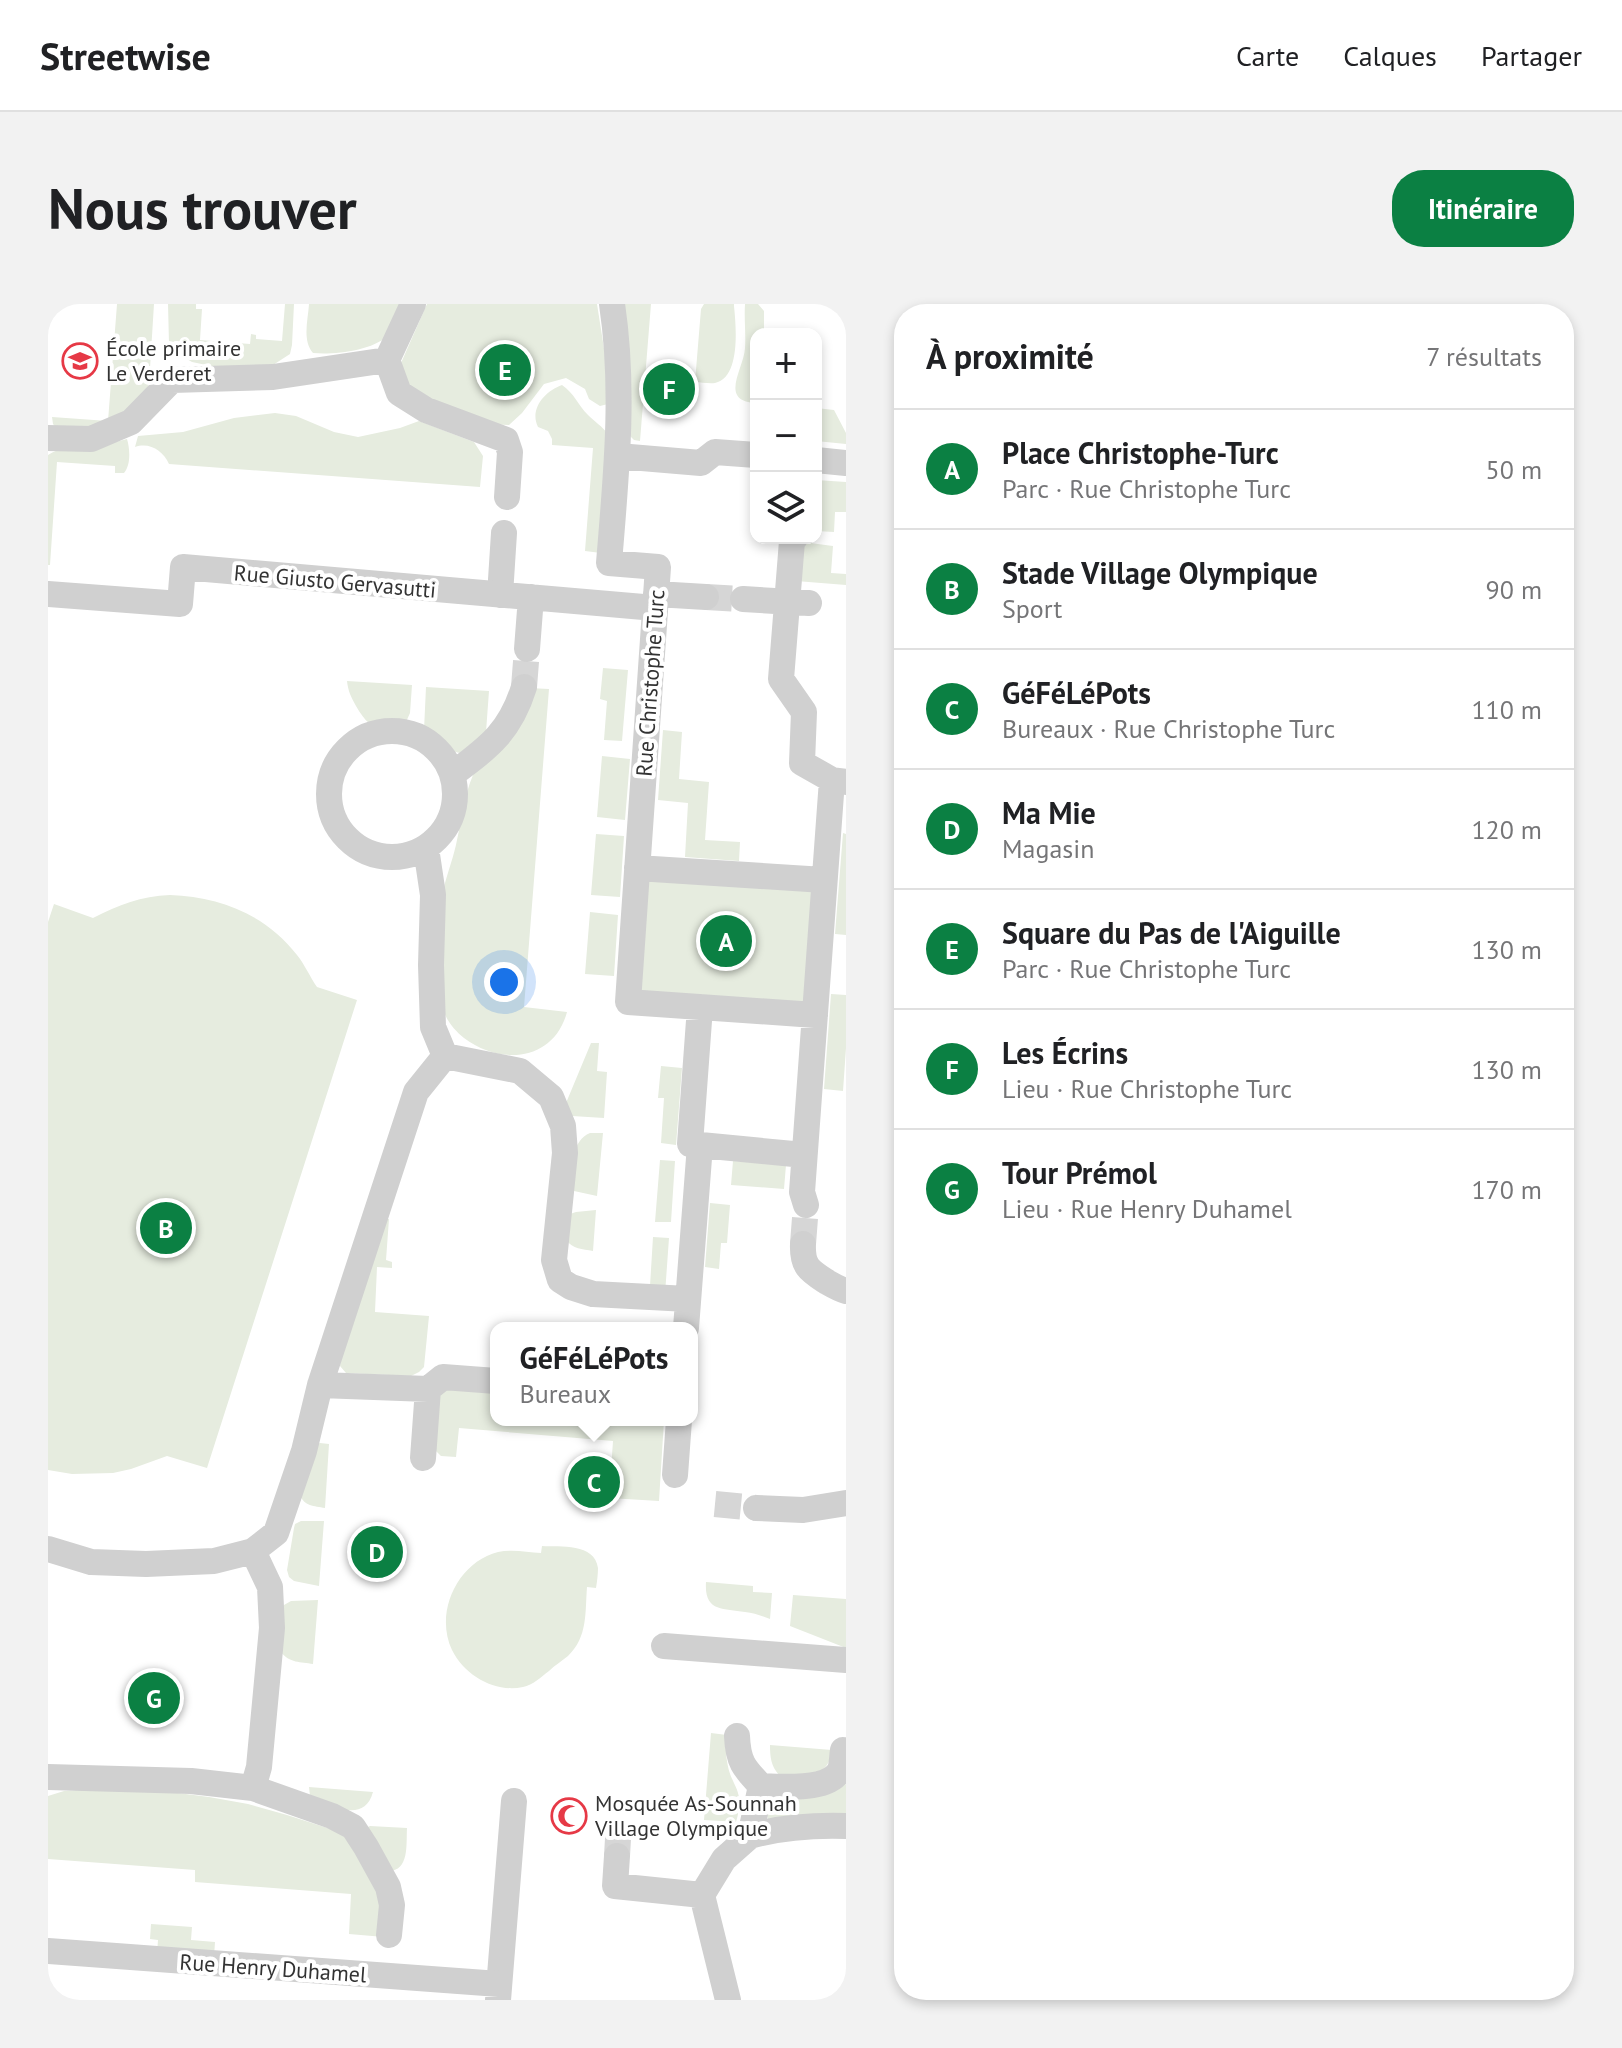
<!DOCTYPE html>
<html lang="fr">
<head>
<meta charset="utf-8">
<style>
  :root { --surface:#fff; --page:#f2f2f2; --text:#202124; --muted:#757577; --line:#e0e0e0; --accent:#0b8043 }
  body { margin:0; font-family:"PT Sans",sans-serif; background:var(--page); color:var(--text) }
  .controls { position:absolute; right:24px; top:24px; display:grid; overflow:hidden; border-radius:16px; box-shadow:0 4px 12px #0003 }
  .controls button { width:72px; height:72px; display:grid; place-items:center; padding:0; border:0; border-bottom:2px solid var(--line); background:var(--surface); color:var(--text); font:40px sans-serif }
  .you { position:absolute; left:456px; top:678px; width:28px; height:28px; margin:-20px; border:6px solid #fff; border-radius:50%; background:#1a73e8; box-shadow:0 0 0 12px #1a73e833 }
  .badge { display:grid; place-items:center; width:52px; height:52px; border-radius:50%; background:var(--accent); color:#fff; font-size:26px; font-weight:700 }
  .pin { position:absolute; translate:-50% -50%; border:4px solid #fff; box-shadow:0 2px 8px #0006 }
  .popup { position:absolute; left:442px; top:1018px; width:208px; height:104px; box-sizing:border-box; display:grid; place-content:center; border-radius:16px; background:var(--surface); filter:drop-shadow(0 2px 6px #0005); font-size:26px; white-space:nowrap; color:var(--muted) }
  .popup b { font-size:30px; color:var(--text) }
  .popup::after { content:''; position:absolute; left:50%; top:100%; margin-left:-16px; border:16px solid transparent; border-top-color:var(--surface) }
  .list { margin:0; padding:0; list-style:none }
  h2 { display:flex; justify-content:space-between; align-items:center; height:104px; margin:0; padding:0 32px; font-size:34px }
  h2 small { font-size:26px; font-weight:400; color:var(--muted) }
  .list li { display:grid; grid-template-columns:52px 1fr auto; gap:24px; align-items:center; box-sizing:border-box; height:120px; padding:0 32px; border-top:2px solid var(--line) }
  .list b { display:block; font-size:30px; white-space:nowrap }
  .list p { margin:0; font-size:26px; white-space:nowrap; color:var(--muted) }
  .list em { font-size:26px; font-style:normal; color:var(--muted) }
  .icon { flex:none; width:44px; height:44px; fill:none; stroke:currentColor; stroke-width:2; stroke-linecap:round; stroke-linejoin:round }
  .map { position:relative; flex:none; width:798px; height:1696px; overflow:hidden; border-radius:32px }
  header { display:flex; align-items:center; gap:48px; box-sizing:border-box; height:112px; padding:0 40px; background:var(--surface); border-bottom:2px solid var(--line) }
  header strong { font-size:38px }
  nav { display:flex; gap:44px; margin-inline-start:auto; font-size:28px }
  .intro { display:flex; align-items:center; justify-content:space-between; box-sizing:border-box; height:192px; padding:0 48px }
  h1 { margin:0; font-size:56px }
  .button { padding:20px 36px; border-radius:32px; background:var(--accent); color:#fff; font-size:28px; font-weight:700 }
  main { display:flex; gap:48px; padding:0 48px }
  aside { flex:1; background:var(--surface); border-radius:32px; box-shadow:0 4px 12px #0003 }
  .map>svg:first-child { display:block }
  .green { fill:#e6ecdf }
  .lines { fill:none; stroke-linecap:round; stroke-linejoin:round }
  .pedestrian-tunnel { stroke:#d6d6d6; stroke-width:26; stroke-dasharray:26 13; stroke-linecap:butt }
  .pedestrian { stroke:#d0d0d0; stroke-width:26 }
  .labels { text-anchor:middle; stroke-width:8; stroke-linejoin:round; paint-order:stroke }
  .poi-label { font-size:22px; fill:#333; stroke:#fff; text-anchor:start }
  .street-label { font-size:22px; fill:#333; stroke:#fff }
</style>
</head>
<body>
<header>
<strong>Streetwise</strong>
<nav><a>Carte</a><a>Calques</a><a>Partager</a></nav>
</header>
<div class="intro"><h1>Nous trouver</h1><a class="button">Itinéraire</a></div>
<main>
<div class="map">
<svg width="798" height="1696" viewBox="0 0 798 1696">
  <rect width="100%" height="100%" fill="#fff"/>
  <path class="green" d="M69,0H106L101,80L96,92L87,107L51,124L10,126L5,120L4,113L60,117Z
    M120,0H148V5H154L152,36L202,40L203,30L208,31V35L234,37L237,0H246L244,41L242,50L225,61L168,63L144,58L130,50L121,40Z
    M261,0H360C354,10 348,24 339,32C324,47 285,51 265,49C254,36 260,16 261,0Z
    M379,0H549L563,89L560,100L552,102L541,95L537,85L518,74L496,80L474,109L461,121L434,120L410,111L356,78L353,59Z
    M574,0H603L592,137L586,136L582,132Z
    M656,0H686V2C688,21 693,74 667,79C661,80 653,78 647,78L653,5Z
    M697,0H710L716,7V30H708V99C670,97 696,65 697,44C698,30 696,15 697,0Z
    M514,81C526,89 530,101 540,111C547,118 554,122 560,130L553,249L537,247L545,144L504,141V135L500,127L490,123C481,105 497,87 514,81Z
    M768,104L786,106L798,129V140L768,137Z
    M227,109L248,112L286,128L310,133L352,124L371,117L426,138L435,152L432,183L121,160C115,147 102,138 87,143L90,132L135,128L186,114Z
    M79,135C82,145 83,161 76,169H67V162L9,158L2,261H0V151C23,137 54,143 79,135Z
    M768,176L798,178V208H787L786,228L768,227Z
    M747,237L785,242L783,269L798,270V281L748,277Z
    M555,364L580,366L574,437L556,436L559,397L552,395Z
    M299,377L364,381L362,409L358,418C332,430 322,426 308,402C303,393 300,387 299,377Z
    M378,383L441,387L438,428L412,449C400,446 382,438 376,426Z
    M481,384L501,385L476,703L519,708C506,757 453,762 416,734C407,727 398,716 395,705C391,691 395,660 395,644C395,625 393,602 396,583C400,567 406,552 409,536C414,514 416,492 425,471C440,442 463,412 481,384Z
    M615,426L634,428L631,475L661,478L657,536L692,538L691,557L637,553L640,499L610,496Z
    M554,452L582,455L577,516L549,513Z
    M795,529L798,530V631L787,630Z
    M548,530L576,532L572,593L543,591Z
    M589,564L776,576L767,711L580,698Z
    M122,591C172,593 217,610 249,651C257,661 262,673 269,683L309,696L159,1164L119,1152L83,1165L65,1169L24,1170L0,1166V618L6,600L45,614C71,601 93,592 122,591Z
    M542,608L570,611L566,672L537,670Z
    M783,690L798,691V744L795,787L776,785Z
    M543,739H551L549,767L559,768L556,814L524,812L518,799Z
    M613,762L634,764L628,841L613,839L616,794H610Z
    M542,829H555L549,892L526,887L520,879C524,862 524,836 542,829Z
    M612,856L627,857L623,918H607Z
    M685,857L738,861L736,885L683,881Z
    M662,899L682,901L679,939H673L671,965L657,963Z
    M548,906L545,947C534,945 525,945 518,936L522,910L528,908Z
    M334,915H341L338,956L344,958V964L329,963L327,1008L381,1012L376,1063L371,1068L363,1072L298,1069L292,1062L293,1052Z
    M605,933L621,934L617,990L602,982Z
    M392,1084L448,1085V1116H616L611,1197L561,1194L565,1137L411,1124L408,1153L393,1152L387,1146Z
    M272,1139L281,1140L277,1204C266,1202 256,1202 252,1191L267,1141Z
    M253,1217H276L271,1282L246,1277L241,1273L239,1266L246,1224L247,1220Z
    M494,1242C512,1243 547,1239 550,1264C550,1270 549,1278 548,1284L539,1283C537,1308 540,1333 520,1352C514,1357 507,1361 501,1367C493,1373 485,1381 475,1383C447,1389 417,1372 404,1346C386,1308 410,1258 450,1248C464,1245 479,1248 493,1249Z
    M658,1278L705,1282V1288L724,1289L722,1315C714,1312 706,1309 697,1308C675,1304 656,1308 658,1278Z
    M745,1291L798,1295V1344L742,1322Z
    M270,1296L265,1360C253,1358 241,1359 233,1348L236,1301L243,1297Z
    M663,1429L679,1431C679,1439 677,1448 679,1457C683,1485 698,1484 688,1518L656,1516Z
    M722,1441L784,1446C783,1459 777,1464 768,1472L731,1471C723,1462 722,1453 722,1441Z
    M798,1480V1513L720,1517L719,1510L722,1504L728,1501L789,1486Z
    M261,1483L325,1488C316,1521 282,1501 262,1492Z
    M48,1485L122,1488L161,1493L200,1500L239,1511L298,1530L331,1575L336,1633L301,1630L303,1590L147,1578V1566L0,1555V1492L16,1487Z
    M322,1522L359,1524C358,1540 362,1568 339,1567L316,1525Z
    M103,1620L144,1623L143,1636L167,1638L166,1653L109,1649L110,1636L102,1635Z"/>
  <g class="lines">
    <path class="pedestrian-tunnel" d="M658,293L695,295
      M476,383L479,345
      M755,940L758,901
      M667,1200L708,1204
      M569,1552L571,1517"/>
    <path class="pedestrian" d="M564,0C577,86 568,173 561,259L610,263L580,698L767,711
      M339,56L351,89L378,106L458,136L462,148L459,193
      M0,134L43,135L83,118L124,76L225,73L339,56L365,0
      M570,152L653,159L667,148L708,151
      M768,156L798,159
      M747,234L744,237L733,375L756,408L754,459L784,476L798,478
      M0,290L132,300L135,263L607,304
      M608,290L658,293
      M452,291L456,229
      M695,295L761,299
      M479,345L483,293
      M281 490a63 63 0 1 1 126 0a63 63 0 1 1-126 0Z
      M405,470C441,443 462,428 476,383
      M589,564L776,576
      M652,703L642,840L756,851
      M397,752L472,767L503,793L515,822L517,849L506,956L512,976L523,983L545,990L640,995
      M758,901L754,888L784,476
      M755,940C754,963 762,967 779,978C786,982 791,985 798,987
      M638,1024L652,841
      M272,1081L380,1085L395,1073L448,1077
      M375,1154L380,1085
      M627,1171L631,1116
      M708,1204L755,1206L798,1199
      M0,1245L43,1258L98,1260L166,1257L205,1247L228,1229L256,1147L272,1081L368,788L397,752L385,723L383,661L385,591L378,544
      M616,1342L798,1356
      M0,1473L143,1477L205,1484L284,1512L305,1523L318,1543L340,1583L344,1601L341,1631
      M713,1482C733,1483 781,1487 792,1466C794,1461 794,1452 795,1446
      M205,1484L211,1463L224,1324L222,1283L205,1247
      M702,1532C734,1523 765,1521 798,1522
      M569,1552L567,1582L654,1591L676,1555L702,1532L713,1482C696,1464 690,1458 689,1432
      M654,1591L680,1696
      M0,1647L451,1680
      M450,1696L466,1497"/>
  </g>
  <defs>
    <symbol id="school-ring" viewBox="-11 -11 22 22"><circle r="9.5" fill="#fff" stroke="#e63946" stroke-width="1.5"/><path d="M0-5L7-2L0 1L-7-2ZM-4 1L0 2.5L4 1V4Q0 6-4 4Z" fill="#e63946"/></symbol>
    <symbol id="mosque-ring" viewBox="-11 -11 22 22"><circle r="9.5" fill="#fff" stroke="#e63946" stroke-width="1.5"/><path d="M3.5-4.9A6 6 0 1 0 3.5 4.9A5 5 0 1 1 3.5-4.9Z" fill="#e63946"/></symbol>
  </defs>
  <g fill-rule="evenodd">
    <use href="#school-ring" x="12" y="37" width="40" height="40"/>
    <use href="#mosque-ring" x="501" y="1492" width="40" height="40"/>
  </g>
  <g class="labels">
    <g class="poi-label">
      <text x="58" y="52">École primaire<tspan x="58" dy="25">Le Verderet</tspan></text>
      <text x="547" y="1507">Mosquée As-Sounnah<tspan x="547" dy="25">Village Olympique</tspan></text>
    </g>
    <g class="street-label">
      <text transform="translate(287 277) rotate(5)" y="8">Rue Giusto Gervasutti</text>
      <text transform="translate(602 379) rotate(-86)" y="8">Rue Christophe Turc</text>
      <text transform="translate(225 1664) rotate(4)" y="8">Rue Henry Duhamel</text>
    </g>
  </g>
</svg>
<div class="controls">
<button>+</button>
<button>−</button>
<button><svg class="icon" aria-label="layers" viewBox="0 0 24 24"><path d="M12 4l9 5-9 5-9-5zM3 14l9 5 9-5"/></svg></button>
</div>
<div class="you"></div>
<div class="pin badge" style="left:678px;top:637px">A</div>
<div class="pin badge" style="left:118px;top:924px">B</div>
<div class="pin badge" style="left:546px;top:1178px">C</div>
<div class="popup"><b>GéFéLéPots</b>Bureaux</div>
<div class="pin badge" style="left:329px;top:1248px">D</div>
<div class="pin badge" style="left:457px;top:66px">E</div>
<div class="pin badge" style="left:621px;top:85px">F</div>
<div class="pin badge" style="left:106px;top:1394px">G</div>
</div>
<aside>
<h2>À proximité<small>7 résultats</small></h2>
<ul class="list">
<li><span class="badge">A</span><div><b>Place Christophe-Turc</b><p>Parc · Rue Christophe Turc</p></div><em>50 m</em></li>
<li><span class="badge">B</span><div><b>Stade Village Olympique</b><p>Sport</p></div><em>90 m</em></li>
<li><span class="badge">C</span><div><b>GéFéLéPots</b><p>Bureaux · Rue Christophe Turc</p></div><em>110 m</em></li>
<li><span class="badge">D</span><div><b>Ma Mie</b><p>Magasin</p></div><em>120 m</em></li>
<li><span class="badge">E</span><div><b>Square du Pas de l'Aiguille</b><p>Parc · Rue Christophe Turc</p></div><em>130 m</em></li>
<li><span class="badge">F</span><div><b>Les Écrins</b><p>Lieu · Rue Christophe Turc</p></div><em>130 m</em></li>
<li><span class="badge">G</span><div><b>Tour Prémol</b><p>Lieu · Rue Henry Duhamel</p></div><em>170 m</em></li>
</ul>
</aside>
</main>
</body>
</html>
